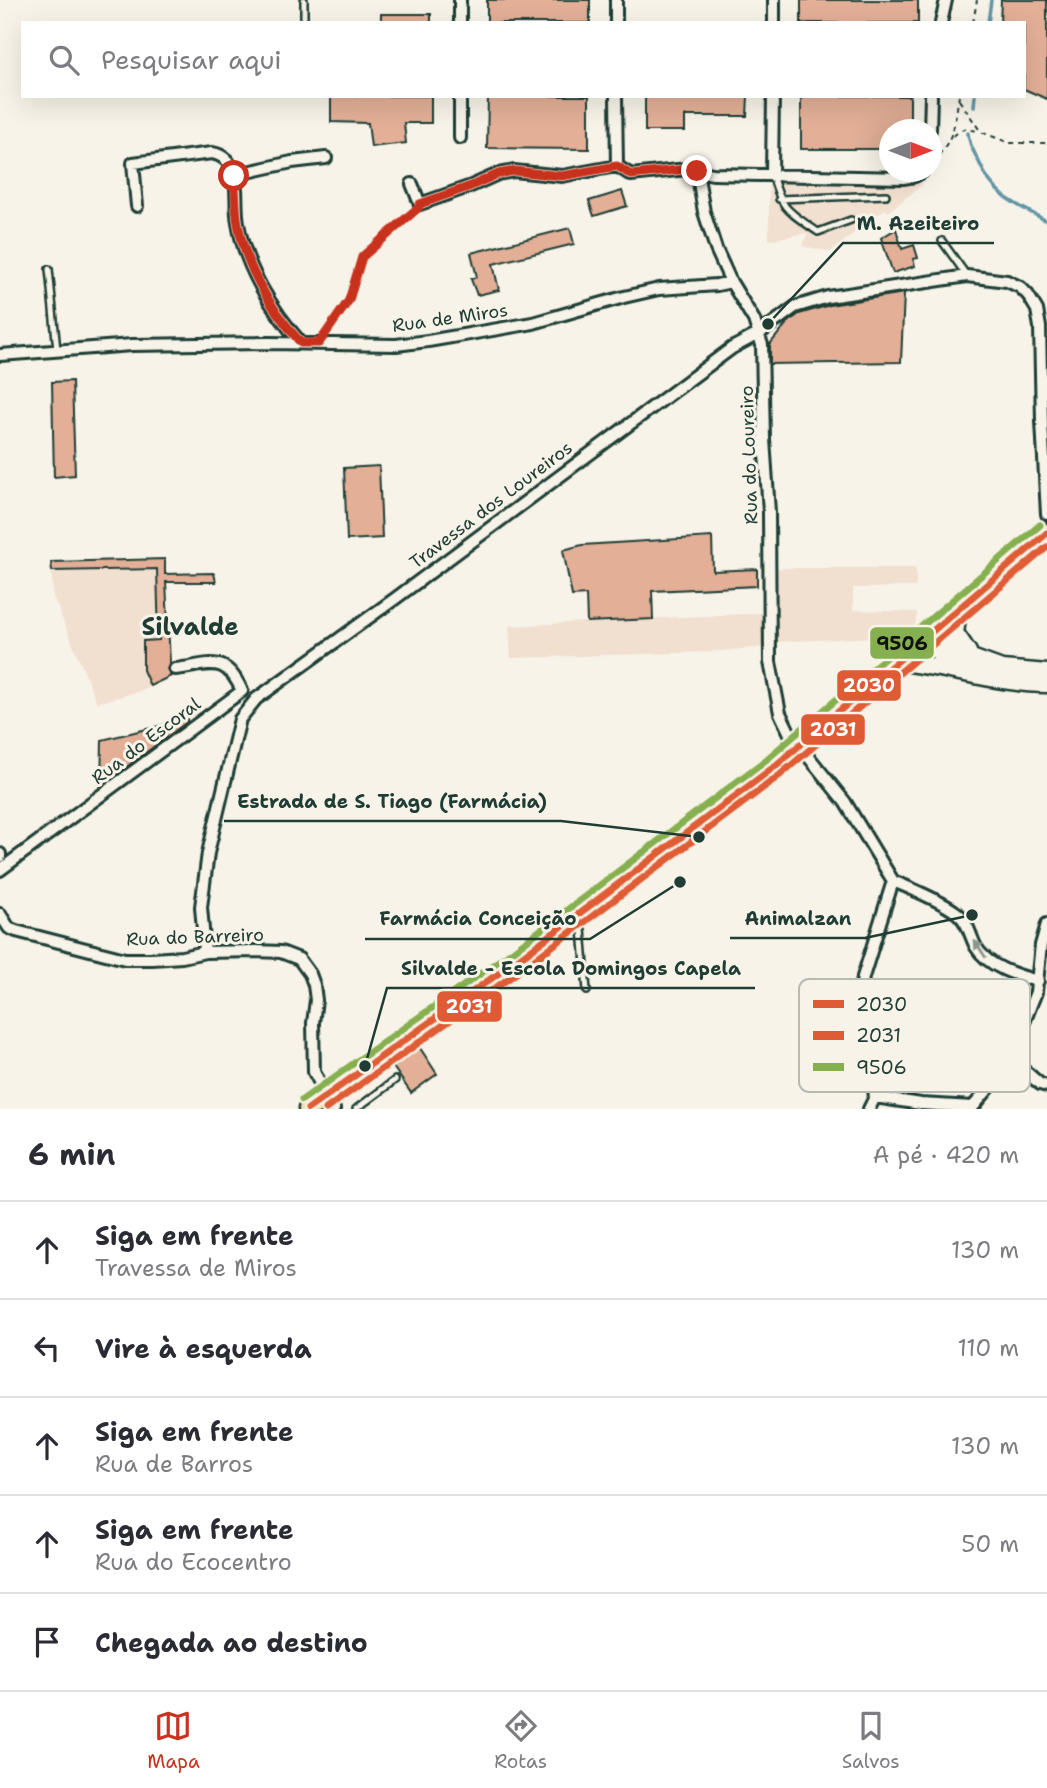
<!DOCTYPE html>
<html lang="pt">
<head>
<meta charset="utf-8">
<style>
  :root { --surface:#fff; --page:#f2f2f3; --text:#2b2b33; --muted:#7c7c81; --line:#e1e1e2; --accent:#c8321e }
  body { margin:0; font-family:"Shantell Sans",sans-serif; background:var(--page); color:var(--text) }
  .compass { position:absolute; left:879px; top:119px; width:63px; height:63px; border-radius:50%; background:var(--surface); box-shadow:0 7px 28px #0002; rotate:90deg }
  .stop { position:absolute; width:21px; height:21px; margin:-16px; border:5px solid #c8321e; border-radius:50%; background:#fff }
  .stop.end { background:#c8321e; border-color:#fff; box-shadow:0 2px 7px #0008 }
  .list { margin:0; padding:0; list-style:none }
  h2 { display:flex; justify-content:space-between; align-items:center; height:91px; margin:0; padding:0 28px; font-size:30px }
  h2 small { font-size:23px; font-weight:400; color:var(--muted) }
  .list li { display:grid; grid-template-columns:46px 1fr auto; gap:21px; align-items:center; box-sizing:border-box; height:98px; padding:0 28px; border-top:2px solid var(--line) }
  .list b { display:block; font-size:26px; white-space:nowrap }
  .list p { margin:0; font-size:23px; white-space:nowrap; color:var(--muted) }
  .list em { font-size:23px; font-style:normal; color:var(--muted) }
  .icon { flex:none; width:38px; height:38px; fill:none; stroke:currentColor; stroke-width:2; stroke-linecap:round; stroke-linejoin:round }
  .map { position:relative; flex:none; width:1047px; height:1109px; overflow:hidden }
  .search { position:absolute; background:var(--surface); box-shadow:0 7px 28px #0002; left:21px; right:21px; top:21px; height:77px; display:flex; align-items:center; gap:18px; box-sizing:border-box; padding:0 24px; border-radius:0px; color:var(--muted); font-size:26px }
  .sheet { height:581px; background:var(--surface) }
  nav { display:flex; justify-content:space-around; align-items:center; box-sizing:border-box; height:98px; border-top:2px solid var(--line); background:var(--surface); font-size:19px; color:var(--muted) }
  nav a { display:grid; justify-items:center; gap:4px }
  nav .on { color:var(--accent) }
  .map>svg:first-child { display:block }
  .built { fill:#f1dfd0 }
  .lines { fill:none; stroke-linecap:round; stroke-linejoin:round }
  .stream { stroke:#6395a5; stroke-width:3.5 }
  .building { fill:#e3af97; stroke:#1f3d34; stroke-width:2 }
  .lane-casing { stroke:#1f3d34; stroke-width:10 }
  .street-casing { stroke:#1f3d34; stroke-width:16 }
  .secondary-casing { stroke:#1f3d34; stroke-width:21 }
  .primary-casing { stroke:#1f3d34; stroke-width:23 }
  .path { stroke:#1f3d34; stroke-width:2; stroke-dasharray:5 5; stroke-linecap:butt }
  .lane { stroke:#f7f3e8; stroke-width:5 }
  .street { stroke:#f7f3e8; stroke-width:10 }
  .secondary { stroke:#f7f3e8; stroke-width:16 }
  .primary { stroke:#faddab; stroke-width:18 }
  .bus-1-casing { stroke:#f7f3e8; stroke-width:12 }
  .bus-2-casing { stroke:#f7f3e8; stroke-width:12 }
  .bus-3-casing { stroke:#f7f3e8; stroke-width:12 }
  .bus-1 { stroke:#df5b35; stroke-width:7 }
  .bus-2 { stroke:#df5b35; stroke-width:7 }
  .bus-3 { stroke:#86b050; stroke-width:7 }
  .oneway { fill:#8b988e }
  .route { stroke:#c8321e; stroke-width:9 }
  .labels { text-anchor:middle; stroke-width:6; stroke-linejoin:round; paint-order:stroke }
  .street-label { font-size:18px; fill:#1f3d34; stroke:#f7f3e8 }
  .district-label { font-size:24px; font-weight:bold; fill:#1f3d34; stroke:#f7f3e8 }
  .key { fill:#f7f3e8; stroke:#b6bcb2; stroke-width:2 }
  .key-label { font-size:19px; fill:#1f3d34 }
  .leader { fill:none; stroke:#1f3d34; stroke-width:2.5 }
  .callout-dot { fill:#1f3d34; stroke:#f7f3e8; stroke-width:2.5 }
  .callout-label { font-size:19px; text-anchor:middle; font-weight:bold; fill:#1f3d34; stroke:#f7f3e8; stroke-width:6; stroke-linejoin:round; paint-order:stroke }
  .line-badge { stroke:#f7f3e8; stroke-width:2.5 }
  .badge-label { font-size:19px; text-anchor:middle; font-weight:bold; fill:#fff }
  .pale-badge-label { font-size:19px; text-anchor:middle; font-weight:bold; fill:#111 }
</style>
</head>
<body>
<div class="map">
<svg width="1047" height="1109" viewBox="0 0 1047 1109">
  <rect width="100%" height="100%" fill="#f7f3e8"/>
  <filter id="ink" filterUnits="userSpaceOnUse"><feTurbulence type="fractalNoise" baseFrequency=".0143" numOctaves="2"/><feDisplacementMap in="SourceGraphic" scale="14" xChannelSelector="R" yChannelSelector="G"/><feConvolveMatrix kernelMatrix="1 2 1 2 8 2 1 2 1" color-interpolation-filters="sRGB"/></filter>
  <g filter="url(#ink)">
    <path class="built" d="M769,183L923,184L888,212L885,209L830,252L803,246L807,233L769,240Z
      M165,559L171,676L140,691L97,703L53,596L51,562Z
      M774,568H916V587L853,588V610L917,612L914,635L775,642Z
      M761,613L764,647L709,652L511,658L509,626Z"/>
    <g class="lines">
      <path class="stream" d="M988,23L991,0
        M974,106L975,96
        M968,133C969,146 975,153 980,164C994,197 1018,205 1047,221"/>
    </g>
    <path class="building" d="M487,0H590V23H487Z
      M801,0H918V23H801Z
      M1001,0H1047V99L1024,89V23H1000Z
      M381,14H431V23H381Z
      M331,96H431V123H404L406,143L371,147L368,123L331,122Z
      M488,96H589V149L487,148Z
      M645,96H748L747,116H685V131H645Z
      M801,96H910V130H890V149H801Z
      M622,191L627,206L594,216L589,201Z
      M570,228L574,244L493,264L499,290L477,295L471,279L477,277L471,253Z
      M896,229L902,249L914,245L918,258L913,259L915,266L893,273L881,238Z
      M904,293L901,362L770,364V344L787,323L799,314L830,305Z
      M72,381L75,475L54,477L52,382Z
      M379,466L382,538L347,540L344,468Z
      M712,537L713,571L757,569V586L652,591L653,619L587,622L586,595L572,596L563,550L582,545Z
      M165,559V574L214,573L216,582H166L170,663L167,669L171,676L150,686L143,670V641L159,640L157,569L52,571L51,562Z
      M187,719V722L101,786L102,740Z
      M418,1045L437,1074L411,1093L391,1064Z"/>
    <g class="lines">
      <defs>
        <path id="lane" d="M304,0V23
          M772,174C782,211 788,211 818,232L851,220
          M779,199L886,195
          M942,241L967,276
          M49,269L57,350
          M581,916L587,991
          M356,1109L395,1080"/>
        <path id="street" d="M460,0V23
          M616,0V23
          M774,23V0
          M941,23L946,0
          M460,96V138
          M616,96L617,166
          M930,130L931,96
          M617,166L631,175L687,169L713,174L903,178L915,176L922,172
          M697,171L704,212L716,249L731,282L754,320L762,345L764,439L769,512L770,662L780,713L796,746L808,756L845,802L893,881L863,977L861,991L875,1097L869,1109
          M772,174L773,96
          M234,175L292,162L326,158
          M412,184L420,204L471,186L498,174L514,171L562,176L617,166
          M137,206L133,163L212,153C224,155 231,163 234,174C238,190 235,207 238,223C245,267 272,310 301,343
          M0,355L132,345L269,343L396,345L428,341L533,323L624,297L659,289L717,285L731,282
          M0,854V857
          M0,870L242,691C225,653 210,665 175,669
          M893,881C910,888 943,902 957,913C968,921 970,936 976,947C988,967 1016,975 1038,981
          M0,914L9,928L16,931L125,959H152L182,957L205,952L256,951L281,952L299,959L310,974L314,985L316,1000L313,1023L314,1072L334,1109
          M205,952L201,907L208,853L240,719L256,699L396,598L732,348L760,333L795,307L828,297L967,276L1007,281L1020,287L1028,295L1037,310L1040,327L1042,421L1047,514
          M1010,1058L1040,1084L1047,1086
          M875,1097L921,1104L973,1107
          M973,1107L1004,1070L1010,1058L1036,992L1041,945L1047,924"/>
        <path id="secondary" d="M958,612L955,633L968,652
          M930,636L969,657L1002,669L1047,673
          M930,636C932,653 949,660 963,668
          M898,662C948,666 997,684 1047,684"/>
        <path id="primary" d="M308,1109L520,958L694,829L774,767L1047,533"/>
      </defs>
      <use href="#lane" class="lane-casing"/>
      <use href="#street" class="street-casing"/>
      <use href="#secondary" class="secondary-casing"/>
      <use href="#primary" class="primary-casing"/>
      <path class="path" d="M973,23L977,0
        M959,100L981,132L1010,143H1047
        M953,136L963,129L980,131
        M932,163C955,137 953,130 959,96
        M326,334L349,300L361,257L414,211"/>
      <use href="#lane" class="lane"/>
      <use href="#street" class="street"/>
      <use href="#secondary" class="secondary"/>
      <use href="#primary" class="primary"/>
      <defs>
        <path id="bus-1" d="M308,1109L520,958L774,767L1047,533"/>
        <path id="bus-2" d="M326,1109L526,966L780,775L1047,547"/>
        <path id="bus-3" d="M302,1100L514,950L767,759L1040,525"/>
      </defs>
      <use href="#bus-1" class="bus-1-casing"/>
      <use href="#bus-2" class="bus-2-casing"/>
      <use href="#bus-3" class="bus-3-casing"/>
      <use href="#bus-1" class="bus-1"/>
      <use href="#bus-2" class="bus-2"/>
      <use href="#bus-3" class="bus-3"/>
    </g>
    <defs><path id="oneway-solid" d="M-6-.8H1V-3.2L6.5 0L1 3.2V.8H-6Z" transform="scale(1.75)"/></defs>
    <use class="oneway" href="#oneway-solid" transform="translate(980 949) rotate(-124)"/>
  </g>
  <g class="lines" filter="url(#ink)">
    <path class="route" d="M234,176C236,191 235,209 238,224C246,268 272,310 301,343H319L349,300L362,257L419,207L420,204L471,186L498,174L514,171L562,176L617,166L631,175L687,169L697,171"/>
  </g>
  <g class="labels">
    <g class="street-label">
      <text transform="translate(450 318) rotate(-8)" y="6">Rua de Miros</text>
      <text transform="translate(749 455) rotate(-92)" y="6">Rua do Loureiro</text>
      <text transform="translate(491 505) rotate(-37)" y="6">Travessa dos Loureiros</text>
      <text transform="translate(146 741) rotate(-37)" y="6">Rua do Escoral</text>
      <text transform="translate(195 937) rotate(-2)" y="6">Rua do Barreiro</text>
    </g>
    <g class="district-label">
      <text x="190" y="635">Silvalde</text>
    </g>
  </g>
  <rect x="799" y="979" width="231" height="113" rx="10" class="key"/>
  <rect x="813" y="1000" width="31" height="8" fill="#df5b35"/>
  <rect x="813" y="1031" width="31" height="9" fill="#df5b35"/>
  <rect x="813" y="1063" width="31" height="8" fill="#86b050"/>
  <g class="key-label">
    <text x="856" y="1011">2030</text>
    <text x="856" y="1042">2031</text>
    <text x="856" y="1074">9506</text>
  </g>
  <path class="leader" d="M768 324L843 243H994M699 837L561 821H224M972 915L865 938H730M680 882L590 939H365M365 1066L387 988H755"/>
  <g class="callout-dot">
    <circle cx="768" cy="324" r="7"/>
    <circle cx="699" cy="837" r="7"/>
    <circle cx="972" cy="915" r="7"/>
    <circle cx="680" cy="882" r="7"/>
    <circle cx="365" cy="1066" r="7"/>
  </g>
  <g class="callout-label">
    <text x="918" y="230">M. Azeiteiro</text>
    <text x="392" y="808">Estrada de S. Tiago (Farmácia)</text>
    <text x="798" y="925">Animalzan</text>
    <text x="478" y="925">Farmácia Conceição</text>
    <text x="571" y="975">Silvalde - Escola Domingos Capela</text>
  </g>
  <g class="line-badge">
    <rect x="869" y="626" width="66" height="34" rx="7" fill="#86b050"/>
    <rect x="836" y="669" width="66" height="33" rx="7" fill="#df5b35"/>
    <rect x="800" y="713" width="66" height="33" rx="7" fill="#df5b35"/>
    <rect x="436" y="990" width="67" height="33" rx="7" fill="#df5b35"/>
  </g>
  <g class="badge-label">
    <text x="869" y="692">2030</text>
    <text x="833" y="736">2031</text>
    <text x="469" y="1013">2031</text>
  </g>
  <g class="pale-badge-label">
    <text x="902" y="650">9506</text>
  </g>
</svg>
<svg class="compass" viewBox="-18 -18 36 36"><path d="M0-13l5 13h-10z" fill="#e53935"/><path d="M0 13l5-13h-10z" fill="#7c7c81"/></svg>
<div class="stop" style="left:234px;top:176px"></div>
<div class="stop end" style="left:697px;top:171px"></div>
<div class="search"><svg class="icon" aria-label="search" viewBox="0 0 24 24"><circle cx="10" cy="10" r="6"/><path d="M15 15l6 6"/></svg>Pesquisar aqui</div>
</div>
<section class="sheet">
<h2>6 min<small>A pé · 420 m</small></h2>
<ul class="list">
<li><svg class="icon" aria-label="ahead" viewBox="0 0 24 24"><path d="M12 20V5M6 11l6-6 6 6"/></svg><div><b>Siga em frente</b><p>Travessa de Miros</p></div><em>130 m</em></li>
<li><svg class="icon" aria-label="left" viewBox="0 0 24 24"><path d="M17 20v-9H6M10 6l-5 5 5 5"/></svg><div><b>Vire à esquerda</b></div><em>110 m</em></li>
<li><svg class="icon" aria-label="ahead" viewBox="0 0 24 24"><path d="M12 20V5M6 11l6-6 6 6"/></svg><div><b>Siga em frente</b><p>Rua de Barros</p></div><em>130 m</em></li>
<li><svg class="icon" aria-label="ahead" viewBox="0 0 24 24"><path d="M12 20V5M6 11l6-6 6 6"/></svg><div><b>Siga em frente</b><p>Rua do Ecocentro</p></div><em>50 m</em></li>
<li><svg class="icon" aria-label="arrive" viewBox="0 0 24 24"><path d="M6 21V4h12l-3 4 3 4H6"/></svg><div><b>Chegada ao destino</b></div></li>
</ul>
</section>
<nav>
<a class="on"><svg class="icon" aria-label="map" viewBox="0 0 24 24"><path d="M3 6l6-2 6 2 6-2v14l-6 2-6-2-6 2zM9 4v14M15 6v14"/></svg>Mapa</a>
<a><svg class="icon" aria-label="directions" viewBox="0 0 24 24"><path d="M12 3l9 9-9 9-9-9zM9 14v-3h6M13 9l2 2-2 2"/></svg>Rotas</a>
<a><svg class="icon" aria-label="saved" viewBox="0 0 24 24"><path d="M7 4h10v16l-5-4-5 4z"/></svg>Salvos</a>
</nav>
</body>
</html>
